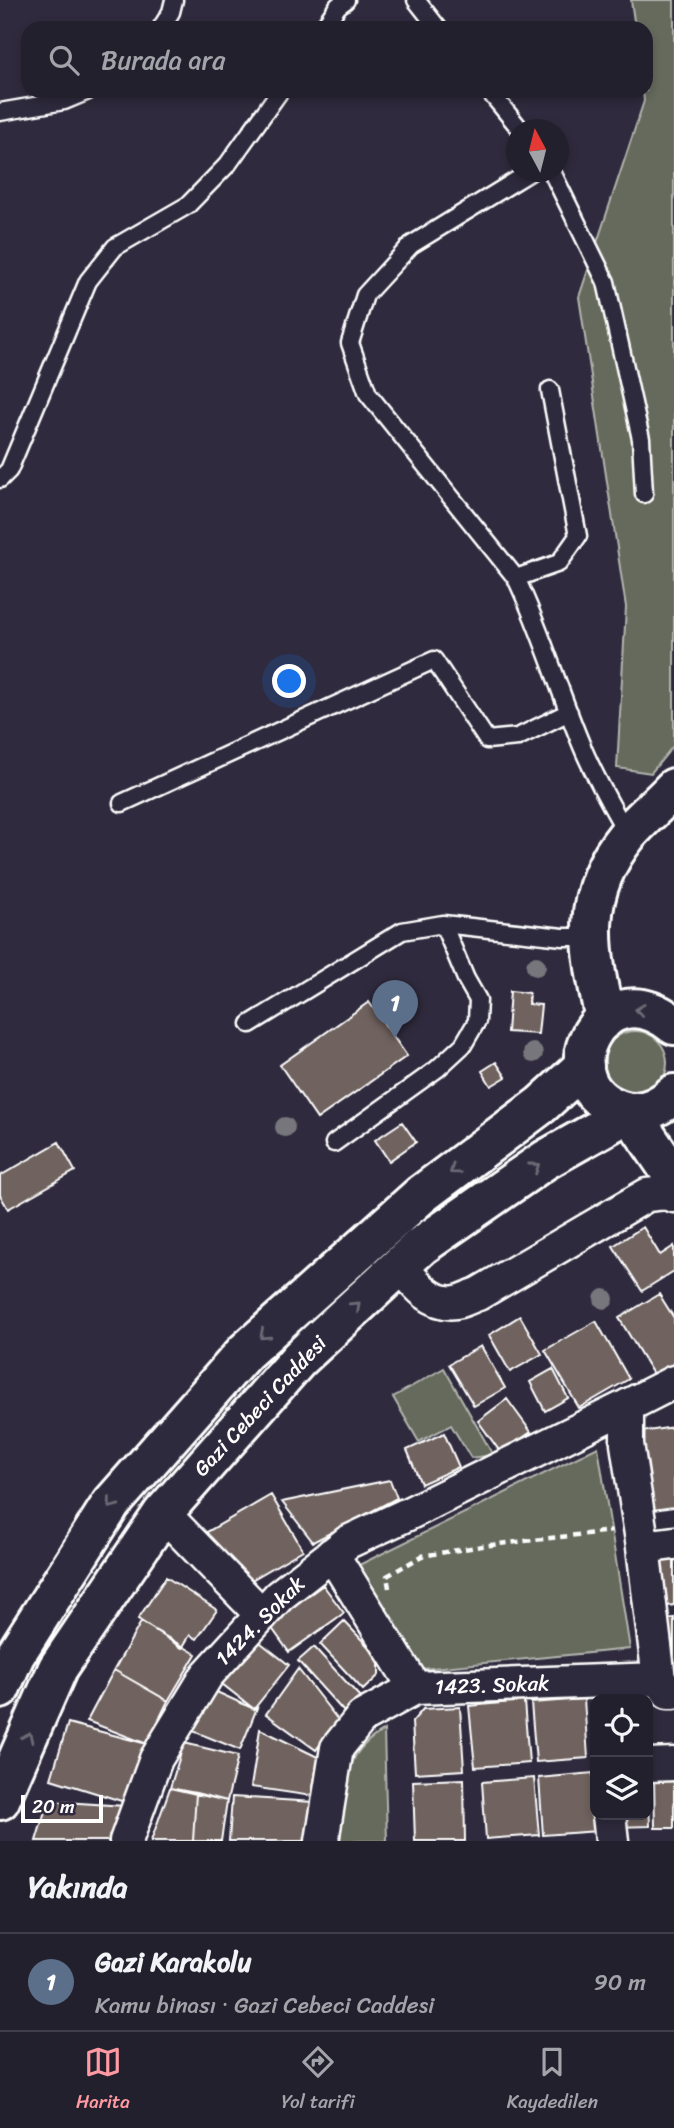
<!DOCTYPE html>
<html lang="tr">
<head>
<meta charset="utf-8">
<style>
  :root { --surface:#23202e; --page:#2f2d3a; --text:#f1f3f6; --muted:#a3a3aa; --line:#403e4a; --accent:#ff9aa2 }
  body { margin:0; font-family:Sriracha,sans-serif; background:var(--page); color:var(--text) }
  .controls { position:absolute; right:21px; bottom:21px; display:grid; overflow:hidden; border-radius:14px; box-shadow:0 4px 10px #0003 }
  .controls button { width:63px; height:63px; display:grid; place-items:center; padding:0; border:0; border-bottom:2px solid var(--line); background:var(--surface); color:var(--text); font:35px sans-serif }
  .compass { position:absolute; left:506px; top:119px; width:63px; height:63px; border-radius:50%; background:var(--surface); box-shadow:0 4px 10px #0003; rotate:353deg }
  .scale { position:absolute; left:21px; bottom:18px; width:82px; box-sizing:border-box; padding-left:7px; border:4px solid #fff; border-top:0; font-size:19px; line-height:24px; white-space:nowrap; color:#fff; -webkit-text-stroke:5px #2f2a3d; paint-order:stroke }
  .you { position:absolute; left:290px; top:682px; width:24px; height:24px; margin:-18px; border:5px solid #fff; border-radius:50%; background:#1a73e8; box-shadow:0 0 0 10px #1a73e833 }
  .badge { display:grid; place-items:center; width:46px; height:46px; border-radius:50%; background:var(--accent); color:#fff; font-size:23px; font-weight:700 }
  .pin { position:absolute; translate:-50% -58px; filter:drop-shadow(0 2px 4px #0008) }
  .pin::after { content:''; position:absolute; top:37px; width:24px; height:21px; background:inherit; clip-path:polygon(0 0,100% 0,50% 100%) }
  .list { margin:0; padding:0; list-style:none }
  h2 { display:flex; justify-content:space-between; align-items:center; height:91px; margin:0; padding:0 28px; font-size:30px }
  h2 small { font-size:23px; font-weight:400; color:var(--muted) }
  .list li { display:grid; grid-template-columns:46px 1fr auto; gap:21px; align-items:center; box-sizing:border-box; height:98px; padding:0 28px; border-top:2px solid var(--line) }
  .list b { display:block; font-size:26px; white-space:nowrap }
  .list p { margin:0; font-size:23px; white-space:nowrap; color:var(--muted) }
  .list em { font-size:23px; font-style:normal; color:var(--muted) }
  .icon { flex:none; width:38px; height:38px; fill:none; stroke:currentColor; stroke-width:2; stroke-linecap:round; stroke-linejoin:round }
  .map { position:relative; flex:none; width:674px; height:1841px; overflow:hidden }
  .search { position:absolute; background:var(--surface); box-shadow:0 4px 10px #0003; left:21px; right:21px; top:21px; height:77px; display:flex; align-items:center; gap:18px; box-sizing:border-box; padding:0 24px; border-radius:21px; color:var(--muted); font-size:26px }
  .sheet { height:189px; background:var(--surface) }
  nav { display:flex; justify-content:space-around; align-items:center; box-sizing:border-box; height:98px; border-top:2px solid var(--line); background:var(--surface); font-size:19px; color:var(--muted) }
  nav a { display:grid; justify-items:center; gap:4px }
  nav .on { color:var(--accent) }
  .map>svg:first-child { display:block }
  .green { fill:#666b5d; stroke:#b2b5ae; stroke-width:2 }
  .building { fill:#6f625e; stroke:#fff; stroke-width:2 }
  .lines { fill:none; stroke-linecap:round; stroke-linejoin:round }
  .service-casing { stroke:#fff; stroke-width:21 }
  .minor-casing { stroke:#fff; stroke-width:37 }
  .secondary-casing { stroke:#fff; stroke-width:44 }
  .primary-casing { stroke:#fff; stroke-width:44 }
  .path { stroke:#fff; stroke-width:4.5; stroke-dasharray:7 5; stroke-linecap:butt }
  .service { stroke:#2f2a3d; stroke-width:16 }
  .minor { stroke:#2f2a3d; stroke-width:32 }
  .secondary { stroke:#2f2a3d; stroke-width:38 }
  .primary { stroke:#2f2a3d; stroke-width:38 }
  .tree { fill:#77767b }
  .oneway { stroke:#6d6a77 }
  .labels { text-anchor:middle; stroke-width:5; stroke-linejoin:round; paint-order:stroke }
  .street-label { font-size:21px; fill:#fff; stroke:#2f2a3d }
</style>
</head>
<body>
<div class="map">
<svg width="674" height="1841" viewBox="0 0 674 1841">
  <rect width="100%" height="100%" fill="#2f2a3d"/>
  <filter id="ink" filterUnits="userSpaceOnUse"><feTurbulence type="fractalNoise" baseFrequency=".0143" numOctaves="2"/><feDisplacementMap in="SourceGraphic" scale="14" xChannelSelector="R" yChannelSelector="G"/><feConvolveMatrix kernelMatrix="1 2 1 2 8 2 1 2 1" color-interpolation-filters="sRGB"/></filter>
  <g filter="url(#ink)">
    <path class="green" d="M631,0H674V745L651,773L617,768L626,607L579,297L644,101L643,91H646V28H635Z
      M603 1063a32 32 0 1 1 64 0a32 32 0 1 1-64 0Z
      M444,1368L493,1455L471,1458L451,1425L419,1442L393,1397Z
      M598,1447L630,1649L411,1670L351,1569Z
      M384,1730L387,1841H340C342,1821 346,1771 356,1755C363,1744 373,1736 384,1730Z"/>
    <path class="building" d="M510,991L529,993L528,1004L541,1005L538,1034L507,1032Z
      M369,1002L407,1056L317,1119L280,1065Z
      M496,1062L506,1077L491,1086L482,1071Z
      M402,1122L416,1142L389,1161L375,1140Z
      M59,1142L75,1171L8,1209L0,1195V1176Z
      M643,1227L660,1255L674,1246V1271L642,1291L613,1246Z
      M659,1294L674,1318V1368L656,1379L619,1318Z
      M520,1316L542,1354L510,1372L489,1335Z
      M596,1321L629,1379L579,1408L545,1350Z
      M481,1346L505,1388L474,1406L449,1364Z
      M553,1369L568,1398L545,1411L530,1382Z
      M507,1399L531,1432L501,1453L478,1421Z
      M674,1427V1507L653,1510L641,1432Z
      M444,1433L459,1467L421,1484L407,1450Z
      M390,1480L397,1498L313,1542L282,1502Z
      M271,1495L303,1550L248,1582L195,1539Z
      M674,1553V1605L659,1607L653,1556Z
      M166,1577L217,1610L197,1639L190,1635L182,1648L138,1619Z
      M323,1585L344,1613L289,1652L269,1624Z
      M674,1618V1668L668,1669L661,1620Z
      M344,1621L379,1658V1675L363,1690L320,1644Z
      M141,1622L196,1654L168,1701L114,1670Z
      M252,1636L289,1665L254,1709L217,1680Z
      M314,1647L360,1697L344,1712L298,1661Z
      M298,1669L338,1720L316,1750L266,1714Z
      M114,1670L168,1701L147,1744L87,1721Z
      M210,1689L254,1709L257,1708L240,1750L193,1731Z
      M584,1699L588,1758L536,1762L531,1703Z
      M524,1701L529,1763L475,1767L469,1706Z
      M460,1707L464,1770L415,1773L412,1722L423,1709Z
      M68,1723L147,1744L131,1804L51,1779Z
      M260,1729L328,1762L312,1796L251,1787Z
      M184,1743L238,1756L227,1801L170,1788Z
      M593,1773L598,1831L543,1835L539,1778Z
      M648,1773L650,1826L614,1827V1815H648Z
      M674,1774V1828H655L654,1775Z
      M534,1778L539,1835L486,1839L482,1782Z
      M464,1779L465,1841H415L413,1781Z
      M170,1788L196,1793L193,1841H151Z
      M196,1793L227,1801L221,1841H193Z
      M232,1797L314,1802L311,1841H229Z
      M48,1801L125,1806L113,1841H36Z"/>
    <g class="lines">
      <defs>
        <path id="service" d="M416,0L438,28
          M161,28L171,12L174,0
          M323,28L338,6L346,0
          M489,91L521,130
          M0,112L64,101L88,91
          M530,172L411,245L365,295L350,343L368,394L516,578C541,630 557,685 579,739C592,772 610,804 628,835
          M552,172L606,282L641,439L644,494
          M0,479L9,470L88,281L115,247L188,205L228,164L280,91
          M516,578L559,563L578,536L550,390
          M122,803L434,660L487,740L518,737L569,712
          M250,1024L402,931L443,924L563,937H591
          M334,1143L437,1069L463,1045L477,1021L478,1000L466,979L443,924"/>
        <path id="minor" d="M400,1265C414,1282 431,1306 456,1302C463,1301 471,1296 478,1294L647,1195L665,1193L674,1196
          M163,1513L262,1615
          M643,1547L674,1543
          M332,1554L415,1688
          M659,1679L643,1547L627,1444V1406L674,1382
          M648,1765L674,1764
          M609,1815L612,1841
          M126,1841L156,1759L207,1675L279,1596L348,1542L410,1513L627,1406
          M322,1841L337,1748L362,1717L415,1688L659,1679L668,1692H674"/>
        <path id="secondary" d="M605,1019C590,949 578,895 628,834C642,818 659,804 674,788"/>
        <path id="primary" d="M674,1025C599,964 541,1089 625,1111C644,1115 661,1106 674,1094
          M630,1112L674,1177
          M0,1689L15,1655L111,1504L245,1352L422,1194L541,1105L584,1066
          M0,1800L58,1668L163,1513L299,1359L421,1246L545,1160L630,1112"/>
      </defs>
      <use href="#service" class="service-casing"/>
      <use href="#minor" class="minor-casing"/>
      <use href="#secondary" class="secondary-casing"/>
      <use href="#primary" class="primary-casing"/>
      <path class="path" d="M389,1588L387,1576L422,1556L482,1546L612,1531"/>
      <use href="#service" class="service"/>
      <use href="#minor" class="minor"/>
      <use href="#secondary" class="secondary"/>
      <use href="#primary" class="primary"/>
    </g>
    <g class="tree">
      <circle cx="536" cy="966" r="10"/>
      <circle cx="533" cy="1053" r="10"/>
      <circle cx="285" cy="1127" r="10"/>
      <circle cx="604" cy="1299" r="10"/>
    </g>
    <defs><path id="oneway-chevron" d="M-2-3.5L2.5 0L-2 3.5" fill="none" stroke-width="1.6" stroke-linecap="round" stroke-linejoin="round" transform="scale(1.75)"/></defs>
    <g class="oneway">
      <use href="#oneway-chevron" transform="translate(640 1010) rotate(-173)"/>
      <use href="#oneway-chevron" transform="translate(535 1167) rotate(-35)"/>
      <use href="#oneway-chevron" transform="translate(454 1170) rotate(143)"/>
      <use href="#oneway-chevron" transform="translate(356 1306) rotate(-43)"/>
      <use href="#oneway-chevron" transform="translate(264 1335) rotate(138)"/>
      <use href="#oneway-chevron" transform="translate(112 1504) rotate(127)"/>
      <use href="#oneway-chevron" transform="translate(28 1737) rotate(-66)"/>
    </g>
  </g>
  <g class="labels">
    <g class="street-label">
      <text transform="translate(260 1406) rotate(-47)" y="7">Gazi Cebeci Caddesi</text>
      <text transform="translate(260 1621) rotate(-45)" y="7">1424. Sokak</text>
      <text transform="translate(492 1685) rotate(-2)" y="7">1423. Sokak</text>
    </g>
  </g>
</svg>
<div class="controls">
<button><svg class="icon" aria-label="locate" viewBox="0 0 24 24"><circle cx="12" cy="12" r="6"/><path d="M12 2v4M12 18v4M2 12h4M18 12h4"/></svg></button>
<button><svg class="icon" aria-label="layers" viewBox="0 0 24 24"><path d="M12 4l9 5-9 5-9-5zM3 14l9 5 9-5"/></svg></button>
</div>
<svg class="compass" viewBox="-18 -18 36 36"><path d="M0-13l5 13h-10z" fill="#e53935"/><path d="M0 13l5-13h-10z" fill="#a3a3aa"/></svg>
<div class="scale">20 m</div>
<div class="you"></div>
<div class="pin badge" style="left:395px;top:1038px;background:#5c6f8a">1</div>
<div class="search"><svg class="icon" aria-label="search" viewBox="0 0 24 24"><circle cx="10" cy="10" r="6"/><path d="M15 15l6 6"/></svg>Burada ara</div>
</div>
<section class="sheet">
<h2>Yakında<small></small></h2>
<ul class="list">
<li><span class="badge" style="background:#5c6f8a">1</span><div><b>Gazi Karakolu</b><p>Kamu binası · Gazi Cebeci Caddesi</p></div><em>90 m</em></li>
</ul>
</section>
<nav>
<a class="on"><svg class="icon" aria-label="map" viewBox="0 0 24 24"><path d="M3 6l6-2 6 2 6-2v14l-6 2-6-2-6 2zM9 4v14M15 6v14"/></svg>Harita</a>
<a><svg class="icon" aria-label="directions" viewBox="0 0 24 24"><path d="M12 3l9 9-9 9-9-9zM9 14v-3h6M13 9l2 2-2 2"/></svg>Yol tarifi</a>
<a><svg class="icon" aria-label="saved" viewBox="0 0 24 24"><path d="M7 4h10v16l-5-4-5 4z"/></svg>Kaydedilen</a>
</nav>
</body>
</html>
